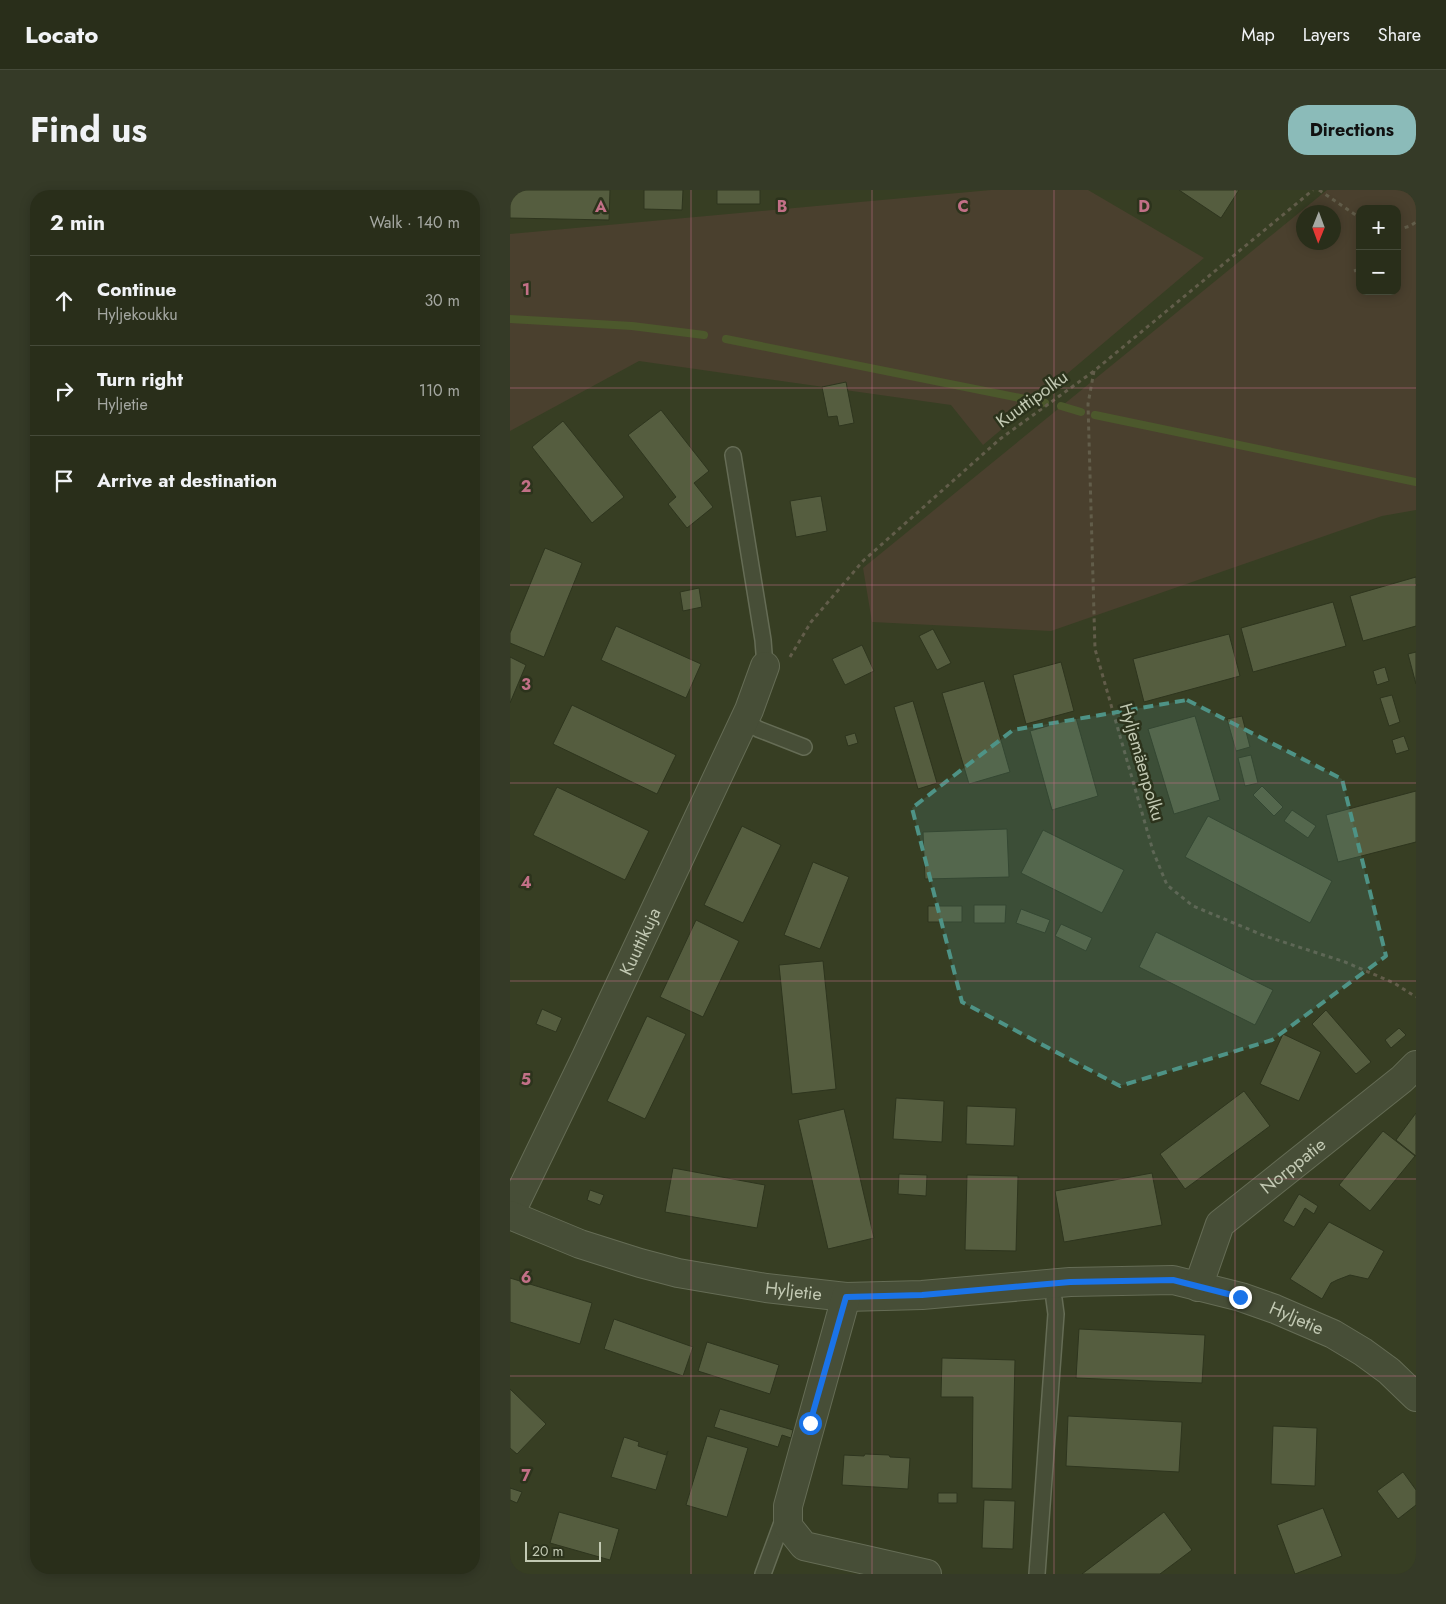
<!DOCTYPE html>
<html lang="en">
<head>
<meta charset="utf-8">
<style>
  :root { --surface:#292e1a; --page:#353a27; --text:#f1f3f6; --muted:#a5a8a2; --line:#454a39; --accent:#8bbbb9 }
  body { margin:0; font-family:Jost,sans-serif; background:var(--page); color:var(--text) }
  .controls { position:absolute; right:15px; top:15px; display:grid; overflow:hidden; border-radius:10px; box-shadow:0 2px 12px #0003 }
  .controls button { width:45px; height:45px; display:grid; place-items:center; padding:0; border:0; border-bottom:1px solid var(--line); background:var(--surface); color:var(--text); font:25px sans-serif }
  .compass { position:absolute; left:786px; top:15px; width:45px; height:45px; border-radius:50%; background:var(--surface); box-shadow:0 2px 12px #0003; rotate:181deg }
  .scale { position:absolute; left:15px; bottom:12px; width:76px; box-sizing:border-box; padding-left:5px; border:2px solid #c2c9b3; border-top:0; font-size:14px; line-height:18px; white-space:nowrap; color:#c2c9b3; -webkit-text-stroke:4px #2c331c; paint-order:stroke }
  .stop { position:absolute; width:15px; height:15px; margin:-11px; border:4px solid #1a73e8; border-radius:50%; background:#fff }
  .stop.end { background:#1a73e8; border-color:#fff; box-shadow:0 1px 5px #0008 }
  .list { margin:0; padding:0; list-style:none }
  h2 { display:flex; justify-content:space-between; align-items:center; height:65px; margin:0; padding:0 20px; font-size:21px }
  h2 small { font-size:16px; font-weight:400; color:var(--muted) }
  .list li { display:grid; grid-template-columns:32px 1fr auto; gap:15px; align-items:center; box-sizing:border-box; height:90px; padding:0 20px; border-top:1px solid var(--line) }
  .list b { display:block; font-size:19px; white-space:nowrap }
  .list p { margin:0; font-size:16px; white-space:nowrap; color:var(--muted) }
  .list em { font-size:16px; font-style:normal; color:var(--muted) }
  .icon { flex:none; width:28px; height:28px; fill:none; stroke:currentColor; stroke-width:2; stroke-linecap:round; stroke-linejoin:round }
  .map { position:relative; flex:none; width:906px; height:1384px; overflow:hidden; border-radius:20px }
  header { display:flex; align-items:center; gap:30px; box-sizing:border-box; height:70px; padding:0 25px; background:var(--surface); border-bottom:1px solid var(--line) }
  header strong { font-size:24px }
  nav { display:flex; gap:28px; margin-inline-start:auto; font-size:18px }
  .intro { display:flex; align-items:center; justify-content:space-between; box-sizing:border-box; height:120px; padding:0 30px }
  h1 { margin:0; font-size:35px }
  .button { padding:12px 22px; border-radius:20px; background:var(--accent); color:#111; font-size:18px; font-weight:700 }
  main { display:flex; gap:30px; padding:0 30px }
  aside { flex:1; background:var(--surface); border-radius:20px; box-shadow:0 2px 12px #0003 }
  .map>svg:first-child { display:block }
  .green { fill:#4a402e; fill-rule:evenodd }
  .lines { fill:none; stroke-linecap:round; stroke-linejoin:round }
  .stream { stroke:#4c582c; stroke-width:8 }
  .building { fill:#555d3f; stroke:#2e351e }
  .service-casing { stroke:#656c55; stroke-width:18 }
  .minor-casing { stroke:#656c55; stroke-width:30 }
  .path { stroke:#625d4a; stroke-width:3; stroke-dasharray:4 4; stroke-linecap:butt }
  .service { stroke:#474e37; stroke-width:15 }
  .minor { stroke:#474e37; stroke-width:28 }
  .route { stroke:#1a73e8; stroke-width:6 }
  .marked { fill:#4e9386; fill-opacity:0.2; stroke:#4e9386; stroke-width:4; stroke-dasharray:10 6; stroke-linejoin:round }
  .grid { fill:none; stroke:#c27087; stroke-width:1; stroke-opacity:0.55 }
  .labels { text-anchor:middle; stroke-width:5; stroke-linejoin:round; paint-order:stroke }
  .street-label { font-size:18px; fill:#c2c9b3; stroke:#2c331c }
  .grid-label { font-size:16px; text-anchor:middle; font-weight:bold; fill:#c27087; stroke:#2c331c; stroke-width:5; stroke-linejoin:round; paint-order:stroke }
</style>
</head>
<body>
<header>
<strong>Locato</strong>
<nav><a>Map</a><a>Layers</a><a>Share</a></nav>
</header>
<div class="intro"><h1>Find us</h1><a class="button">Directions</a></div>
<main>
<aside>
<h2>2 min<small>Walk · 140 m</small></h2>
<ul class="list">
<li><svg class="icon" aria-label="ahead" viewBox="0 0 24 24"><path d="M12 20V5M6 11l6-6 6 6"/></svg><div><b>Continue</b><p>Hyljekoukku</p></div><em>30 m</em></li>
<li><svg class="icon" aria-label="right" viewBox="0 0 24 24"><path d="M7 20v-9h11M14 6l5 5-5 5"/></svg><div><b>Turn right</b><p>Hyljetie</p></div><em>110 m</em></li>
<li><svg class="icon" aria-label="arrive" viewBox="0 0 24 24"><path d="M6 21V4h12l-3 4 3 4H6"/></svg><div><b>Arrive at destination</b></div></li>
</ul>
</aside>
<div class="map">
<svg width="906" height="1384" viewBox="0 0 906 1384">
  <rect width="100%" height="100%" fill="#373e23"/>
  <path class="green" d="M481,0H578L694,68L473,255L441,215L129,171L0,241V44Z
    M817,0H906V320L872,326L541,441L362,432L353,378ZM850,19H887V101H850ZM794,22H824V52H794Z"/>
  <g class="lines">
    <path class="stream" d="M0,129L122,136L194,145
      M216,149L535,213
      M551,216L571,222
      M585,225L906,292"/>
  </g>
  <path class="building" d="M0,0H100L99,30L0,28Z
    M134,0H173L172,20L134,19Z
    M207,0H250V14H207Z
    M669,0H729L711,28Z
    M336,192L344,233L329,236L327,226L318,227L312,197Z
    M151,220L199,281L184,293L203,317L177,338L158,314L166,307L118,245Z
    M53,231L114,307L82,333L22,257Z
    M311,306L317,341L286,347L280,311Z
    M35,358L72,373L34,467L0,453V443Z
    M906,387V436L853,451L840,406Z
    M189,398L192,417L173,421L170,402Z
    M823,412L836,456L743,482L731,438Z
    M106,436L191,474L176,508L91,470Z
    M423,439L441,473L427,480L409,446Z
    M719,444L730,486L634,512L623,469Z
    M352,455L364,481L335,495L322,469Z
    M906,462V494L898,464Z
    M0,467L16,475L0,513Z
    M551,472L564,521L516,534L503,485Z
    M875,477L879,491L867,495L863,481Z
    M474,491L500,582L459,594L432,503Z
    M882,505L890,532L879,536L870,508Z
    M403,511L427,593L408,599L384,517Z
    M62,515L166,565L147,604L43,554Z
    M685,526L710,610L664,624L638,539Z
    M732,526L740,557L726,561L717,529Z
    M566,528L588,606L542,620L520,541Z
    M345,543L348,553L338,556L335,546Z
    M894,546L899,560L886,564L882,550Z
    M741,565L748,593L735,596L728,568Z
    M752,596L773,617L764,626L743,605Z
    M47,597L139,641L115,690L23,645Z
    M906,601V652L828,672L816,625Z
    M782,620L806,636L798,648L774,631Z
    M698,626L822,691L800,733L675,667Z
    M232,636L271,655L233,733L194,715Z
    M497,639L499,687L415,689L413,642Z
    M533,640L614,680L592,723L511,683Z
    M303,672L339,687L310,759L274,745Z
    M464,715H496L495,733H464Z
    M418,716H452V732H418Z
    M511,719L540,730L535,743L506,733Z
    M186,730L229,751L193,827L150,807Z
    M551,734L582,748L576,761L545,746Z
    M646,742L763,800L745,835L629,777Z
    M313,771L326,899L282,904L269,775Z
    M32,819L52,828L46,842L26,834Z
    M816,820L861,872L846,884L802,834Z
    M137,826L176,844L135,929L97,911Z
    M889,838L896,845L881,858L875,850Z
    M773,844L811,862L789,911L750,894Z
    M734,901L760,936L675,999L650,964Z
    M386,908L434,911L432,952L383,949Z
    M457,916L506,918L504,956L456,954Z
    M334,919L364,1048L318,1059L288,930Z
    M906,923V966L886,950Z
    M873,941L905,966L860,1021L829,995Z
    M163,978L255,995L247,1038L155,1022Z
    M642,983L652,1035L554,1052L545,1001Z
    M389,984L417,985L416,1006L388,1004Z
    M457,985L508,986L506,1061L455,1060Z
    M80,1000L94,1005L90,1015L77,1010Z
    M789,1004L808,1016L804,1024L795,1018L784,1037L773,1031Z
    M819,1032L874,1061L858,1089L840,1085L827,1090L821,1093L812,1109L780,1089Z
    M0,1088L82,1113L70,1154L0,1132Z
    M104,1129L183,1157L173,1186L94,1159Z
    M569,1139L695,1145L692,1193L566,1188Z
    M197,1152L269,1175L260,1204L188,1181Z
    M432,1168L505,1170L502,1299L462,1298L463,1207H431Z
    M0,1199L36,1234L7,1264L0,1258Z
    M210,1219L283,1240L281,1248L272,1245L268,1257L204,1237Z
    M558,1226L672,1232L669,1282L556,1276Z
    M763,1236L807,1238L805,1296L761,1294Z
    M197,1246L238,1258L217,1327L176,1315Z
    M114,1247L129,1252L128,1256L156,1265L158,1261L146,1300L101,1287Z
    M355,1264L379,1265L380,1267L400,1268L398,1299L332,1295L334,1265L354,1266Z
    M893,1282L906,1300V1315L888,1329L867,1301Z
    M0,1298L12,1302L7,1313L0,1310Z
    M428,1303H447V1313H428Z
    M474,1310L505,1311L503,1359L472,1358Z
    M813,1318L832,1366L785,1384L767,1335Z
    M49,1322L109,1339L100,1370L40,1353Z
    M654,1322L682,1360L650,1384H572Z"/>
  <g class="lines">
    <defs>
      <path id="service" d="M223,265L253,450L255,476
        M234,530L248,539L294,557
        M253,1384L274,1327
        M527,1384L546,1124L544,1109"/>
      <g id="minor">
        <path id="s1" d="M0,1024L76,867L239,520L255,476"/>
        <path id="s2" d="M0,1025L70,1054L130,1073L168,1083L256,1098L336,1107L412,1105L560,1092L663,1090L731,1107L765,1119L823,1144L853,1162L879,1181L906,1207"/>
        <path id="s3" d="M688,1097L710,1034L892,889L906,875"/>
        <path d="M336,1107L278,1316V1336L294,1356L417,1384"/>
      </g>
    </defs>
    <use href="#service" class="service-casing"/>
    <use href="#minor" class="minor-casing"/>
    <path class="path" d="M809,0L850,28
      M887,40L900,36L906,32
      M844,81L850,79
      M584,181L578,214L585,459L643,661L657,695L683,716L755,746L835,772L884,793L906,807
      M280,467L301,432L353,371L490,249L584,181L803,0"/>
    <use href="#service" class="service"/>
    <use href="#minor" class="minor"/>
  </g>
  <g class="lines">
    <path class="route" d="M300,1233L336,1107L412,1105L560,1092L663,1090L730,1107"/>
  </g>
  <path class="marked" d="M677,510L832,589L876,766L762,850L610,896L452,812L402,618L503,540Z"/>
  <path class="grid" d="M181,0V1384M362,0V1384M544,0V1384M725,0V1384M0,198H906M0,395H906M0,593H906M0,791H906M0,989H906M0,1186H906"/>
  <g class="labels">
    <g class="street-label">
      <text transform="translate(522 209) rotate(-36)" y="6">Kuuttipolku</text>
      <text transform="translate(632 572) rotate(74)" y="6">Hyljemäenpolku</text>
      <text dy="6" stroke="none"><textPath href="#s1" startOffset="302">Kuuttikuja</textPath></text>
      <text dy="6" stroke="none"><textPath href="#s3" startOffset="160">Norppatie</textPath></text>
      <text dy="6" stroke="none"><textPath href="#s2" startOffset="295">Hyljetie</textPath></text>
      <text dy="6" stroke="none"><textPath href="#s2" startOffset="805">Hyljetie</textPath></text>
    </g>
  </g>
  <g class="grid-label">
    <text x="91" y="22">A</text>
    <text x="272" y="22">B</text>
    <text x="453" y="22">C</text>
    <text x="634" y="22">D</text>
    <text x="16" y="105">1</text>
    <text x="16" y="302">2</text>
    <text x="16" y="500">3</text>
    <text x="16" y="698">4</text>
    <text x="16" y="895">5</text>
    <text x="16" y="1093">6</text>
    <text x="16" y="1291">7</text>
  </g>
</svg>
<div class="controls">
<button>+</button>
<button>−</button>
</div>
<svg class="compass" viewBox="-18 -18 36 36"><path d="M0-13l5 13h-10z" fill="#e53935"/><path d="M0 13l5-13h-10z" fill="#a5a8a2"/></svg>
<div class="scale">20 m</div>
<div class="stop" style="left:300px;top:1233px"></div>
<div class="stop end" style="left:730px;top:1107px"></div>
</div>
</main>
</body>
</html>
